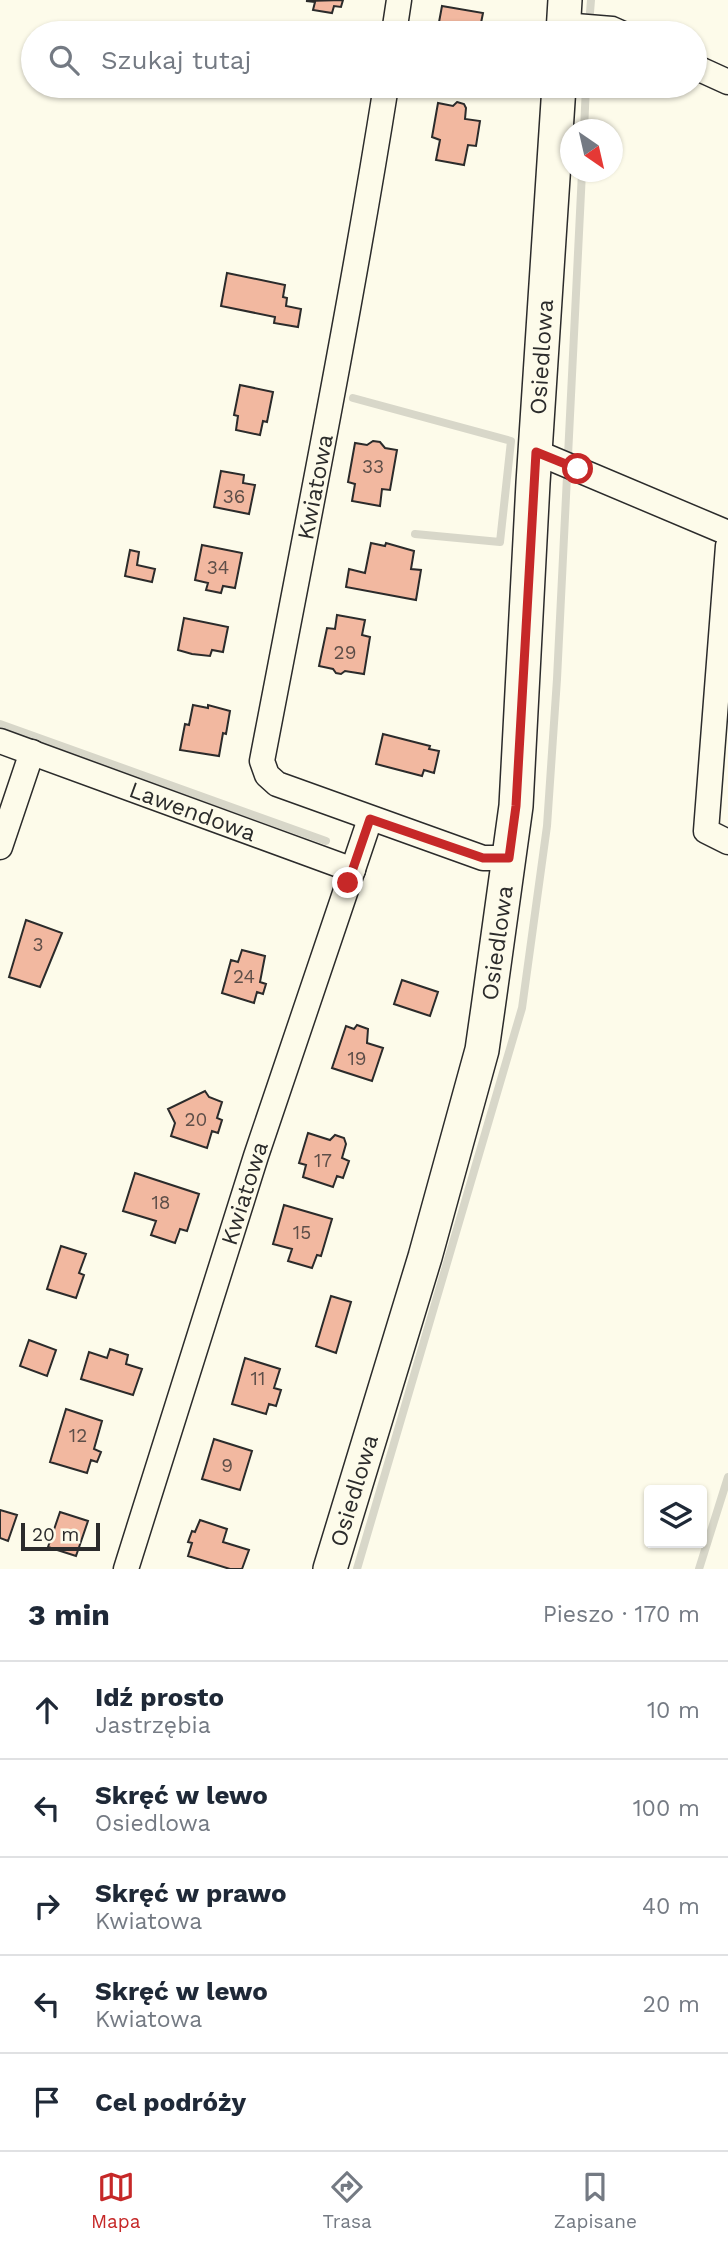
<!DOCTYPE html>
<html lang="pl">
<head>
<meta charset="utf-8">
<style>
  :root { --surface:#fff; --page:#f2f2f3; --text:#1f2937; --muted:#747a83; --line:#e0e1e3; --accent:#c62828 }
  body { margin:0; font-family:"Work Sans",sans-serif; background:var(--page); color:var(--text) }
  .controls { position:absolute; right:21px; bottom:21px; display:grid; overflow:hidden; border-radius:7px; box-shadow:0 2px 5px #0004 }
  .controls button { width:63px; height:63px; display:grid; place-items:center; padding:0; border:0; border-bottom:2px solid var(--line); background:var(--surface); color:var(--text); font:35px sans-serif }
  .compass { position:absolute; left:560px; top:119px; width:63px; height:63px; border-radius:50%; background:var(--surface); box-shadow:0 2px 5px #0004; rotate:146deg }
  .scale { position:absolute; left:21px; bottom:18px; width:79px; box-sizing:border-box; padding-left:7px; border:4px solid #2b2b2b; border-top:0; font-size:19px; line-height:24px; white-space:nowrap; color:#2b2b2b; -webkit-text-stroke:5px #fdfbea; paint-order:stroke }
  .stop { position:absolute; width:21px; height:21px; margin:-16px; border:5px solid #c62828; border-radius:50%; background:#fff }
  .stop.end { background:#c62828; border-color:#fff; box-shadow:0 2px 7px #0008 }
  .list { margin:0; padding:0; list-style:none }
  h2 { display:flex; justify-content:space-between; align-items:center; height:91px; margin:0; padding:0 28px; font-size:30px }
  h2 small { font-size:23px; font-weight:400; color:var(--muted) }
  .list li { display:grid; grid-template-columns:46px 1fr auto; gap:21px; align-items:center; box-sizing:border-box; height:98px; padding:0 28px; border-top:2px solid var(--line) }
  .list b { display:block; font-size:26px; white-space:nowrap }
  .list p { margin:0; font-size:23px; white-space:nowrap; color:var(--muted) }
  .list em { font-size:23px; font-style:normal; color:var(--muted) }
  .icon { flex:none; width:38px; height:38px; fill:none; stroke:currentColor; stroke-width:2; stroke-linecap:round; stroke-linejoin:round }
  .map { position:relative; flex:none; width:728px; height:1569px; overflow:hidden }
  .search { position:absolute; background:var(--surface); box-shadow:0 2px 5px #0004; left:21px; right:21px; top:21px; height:77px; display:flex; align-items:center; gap:18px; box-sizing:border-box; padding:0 24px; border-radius:38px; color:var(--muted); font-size:26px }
  .sheet { height:581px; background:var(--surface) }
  nav { display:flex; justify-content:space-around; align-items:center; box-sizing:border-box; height:98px; border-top:2px solid var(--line); background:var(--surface); font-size:19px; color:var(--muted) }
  nav a { display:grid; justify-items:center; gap:4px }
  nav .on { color:var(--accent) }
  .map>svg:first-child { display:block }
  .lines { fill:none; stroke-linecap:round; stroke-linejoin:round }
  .stream { stroke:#d8d7c9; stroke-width:8 }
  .building { fill:#f2b8a0; stroke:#2b2b2b; stroke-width:2 }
  .street-casing { stroke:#2b2b2b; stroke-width:27 }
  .secondary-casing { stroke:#2b2b2b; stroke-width:36 }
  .street { stroke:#fdfbea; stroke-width:24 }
  .secondary { stroke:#fdfbea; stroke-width:33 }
  .route { stroke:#c62828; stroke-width:9 }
  .labels { text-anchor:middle; stroke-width:5; stroke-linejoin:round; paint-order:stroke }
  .number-label { font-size:19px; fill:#5d4e48 }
  .street-label { font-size:23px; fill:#2b2b2b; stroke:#fdfbea }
</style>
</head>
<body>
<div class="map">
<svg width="728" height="1569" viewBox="0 0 728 1569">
  <rect width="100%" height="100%" fill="#fdfbea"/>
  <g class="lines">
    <path class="stream" d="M589,25L591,0
      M584,130L586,86
      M353,398L511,441L500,542L415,534
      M0,724L326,841
      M357,1569L522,1008L547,826L557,679L582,172
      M699,1569L728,1477"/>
  </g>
  <path class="building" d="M343,0L341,7L334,6L332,13L313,10L315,2L306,1Z
    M442,6L483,13L481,23L485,24L483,33H437Z
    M457,102L464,104L466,108L465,119L480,121L476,146L468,145L464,165L436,160L440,140L432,137L438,103L453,106Z
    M227,273L285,285L283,297L287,298L286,306L301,309L298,327L274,323L275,317L221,306Z
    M240,385L273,392L267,422L263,421L260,435L236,430L238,416L234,415Z
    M373,441L380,442L385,448L397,450L390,490L382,489L380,506L352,501L355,484L348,482L355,443L367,445Z
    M221,471L244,475L243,483L255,485L249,514L214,507Z
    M371,543L385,546L386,543L414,551L411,569L421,570L416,600L346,587L349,569L365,573Z
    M202,545L242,553L235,588L223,586L221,593L206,590L208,583L195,580Z
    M130,550L139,552L137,565L155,569L152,582L125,576Z
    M337,615L365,620L362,635L370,637L364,674L345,671L341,674L336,673L333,669L319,666L327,628L335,629Z
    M184,618L228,627L223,652L212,650L210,656L192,654L178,650Z
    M193,705L208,708V705L230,711L226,734L223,733L219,756L180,750L185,724L189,725Z
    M383,734L430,746L429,749L439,751L434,773L424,770L422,776L376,764Z
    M26,920L62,933L40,987L9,977Z
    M242,950L265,956L260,982L266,984L263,994L257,992L254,1003L222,993L231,960L238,962Z
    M402,980L438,992L430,1016L394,1004Z
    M357,1025L368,1029L367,1043L383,1048L372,1081L332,1068L346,1026L354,1029Z
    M205,1091L209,1097L222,1102L217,1118L222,1120L218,1133L212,1131L207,1148L171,1136L175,1123L168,1109Z
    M308,1133L330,1140L335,1135L344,1138L346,1144L342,1158L349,1161L343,1178L337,1176L333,1187L303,1177L306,1165L299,1163Z
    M135,1173L199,1194L187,1231L180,1229L175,1243L151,1235L156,1221L123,1211Z
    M284,1205L332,1219L321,1256L317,1255L312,1268L288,1261L292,1249L273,1244Z
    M61,1246L86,1254L79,1273L84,1275L76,1298L47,1289Z
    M331,1296L351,1302L336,1353L316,1346Z
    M29,1340L56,1350L47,1376L20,1366Z
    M110,1349L128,1355L126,1364L142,1369L133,1395L81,1379L89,1352L107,1358Z
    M245,1358L280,1369L274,1388L281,1390L276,1406L269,1404L266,1414L232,1404Z
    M66,1409L102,1421L94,1449L101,1452L97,1462L91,1460L87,1473L50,1462Z
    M214,1439L252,1451L240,1490L202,1479Z
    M0,1510L17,1515L8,1541L0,1538Z
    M60,1512L88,1521L76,1556L48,1547Z
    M200,1520L227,1529L223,1542L249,1550L242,1569H230L188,1556L192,1543L188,1542L192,1531L195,1532Z"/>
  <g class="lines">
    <defs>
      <g id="street">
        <path d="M563,25L612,29L621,33"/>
        <path d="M394,33L399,0"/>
        <path d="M695,67L728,82"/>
        <path d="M386,86C350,312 305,536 262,761L267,775L277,784L483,858H509"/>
        <path d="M536,452L728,533"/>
        <path d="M728,546L706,831L728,842"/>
        <path id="s1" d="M0,741L353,870"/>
        <path d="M0,847L32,752"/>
        <path id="s2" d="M126,1569L256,1156L370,819"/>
      </g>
      <g id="secondary">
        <path d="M563,33L565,0"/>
        <path id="s3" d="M330,1569L425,1257L482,1050L488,1008L516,806L533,483L559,86"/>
      </g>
    </defs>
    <use href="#street" class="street-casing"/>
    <use href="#secondary" class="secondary-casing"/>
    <use href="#street" class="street"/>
    <use href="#secondary" class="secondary"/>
  </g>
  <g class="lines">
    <path class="route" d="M348,883L370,819L483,858H509L516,806L536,452L578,469"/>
  </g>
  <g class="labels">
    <g class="number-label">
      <text x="373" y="473">33</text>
      <text x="234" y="503">36</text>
      <text x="218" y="574">34</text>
      <text x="345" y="659">29</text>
      <text x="38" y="951">3</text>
      <text x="244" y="983">24</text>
      <text x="357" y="1065">19</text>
      <text x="196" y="1126">20</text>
      <text x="323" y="1167">17</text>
      <text x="161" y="1209">18</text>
      <text x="302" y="1239">15</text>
      <text x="258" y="1385">11</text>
      <text x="78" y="1442">12</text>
      <text x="227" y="1472">9</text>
    </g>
    <g class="street-label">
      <text dy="8" stroke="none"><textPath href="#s3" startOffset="1237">Osiedlowa</textPath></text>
      <text transform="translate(315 487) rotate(-79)" y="8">Kwiatowa</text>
      <text dy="8" stroke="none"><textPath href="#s1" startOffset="205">Lawendowa</textPath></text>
      <text dy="8" stroke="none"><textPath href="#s3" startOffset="649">Osiedlowa</textPath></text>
      <text dy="8" stroke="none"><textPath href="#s2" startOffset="394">Kwiatowa</textPath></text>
      <text dy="8" stroke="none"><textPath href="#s3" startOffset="82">Osiedlowa</textPath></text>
    </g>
  </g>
</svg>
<div class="controls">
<button><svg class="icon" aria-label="layers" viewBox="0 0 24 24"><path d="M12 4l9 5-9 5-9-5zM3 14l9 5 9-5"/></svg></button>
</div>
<svg class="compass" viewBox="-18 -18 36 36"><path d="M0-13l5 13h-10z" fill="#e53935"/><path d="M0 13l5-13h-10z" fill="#747a83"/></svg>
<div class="scale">20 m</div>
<div class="stop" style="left:578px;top:469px"></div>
<div class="stop end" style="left:348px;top:883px"></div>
<div class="search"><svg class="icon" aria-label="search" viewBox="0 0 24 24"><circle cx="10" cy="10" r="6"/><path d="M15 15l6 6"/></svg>Szukaj tutaj</div>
</div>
<section class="sheet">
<h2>3 min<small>Pieszo · 170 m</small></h2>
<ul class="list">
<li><svg class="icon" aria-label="ahead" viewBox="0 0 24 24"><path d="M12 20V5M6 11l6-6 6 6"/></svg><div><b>Idź prosto</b><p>Jastrzębia</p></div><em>10 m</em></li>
<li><svg class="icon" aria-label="left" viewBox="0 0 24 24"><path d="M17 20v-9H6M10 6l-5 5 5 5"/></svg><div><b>Skręć w lewo</b><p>Osiedlowa</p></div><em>100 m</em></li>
<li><svg class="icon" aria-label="right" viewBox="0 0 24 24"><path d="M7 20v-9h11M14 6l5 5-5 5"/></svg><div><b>Skręć w prawo</b><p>Kwiatowa</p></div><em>40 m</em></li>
<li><svg class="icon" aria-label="left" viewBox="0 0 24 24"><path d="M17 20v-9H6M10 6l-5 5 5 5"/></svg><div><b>Skręć w lewo</b><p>Kwiatowa</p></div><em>20 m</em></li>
<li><svg class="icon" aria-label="arrive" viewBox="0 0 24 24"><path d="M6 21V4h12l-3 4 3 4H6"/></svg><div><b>Cel podróży</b></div></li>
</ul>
</section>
<nav>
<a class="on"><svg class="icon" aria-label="map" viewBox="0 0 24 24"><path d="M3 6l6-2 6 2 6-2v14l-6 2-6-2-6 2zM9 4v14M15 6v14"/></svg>Mapa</a>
<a><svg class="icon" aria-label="directions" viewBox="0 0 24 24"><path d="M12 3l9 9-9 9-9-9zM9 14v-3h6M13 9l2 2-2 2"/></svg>Trasa</a>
<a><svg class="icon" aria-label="saved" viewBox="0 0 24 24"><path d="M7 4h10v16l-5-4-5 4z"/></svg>Zapisane</a>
</nav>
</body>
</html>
